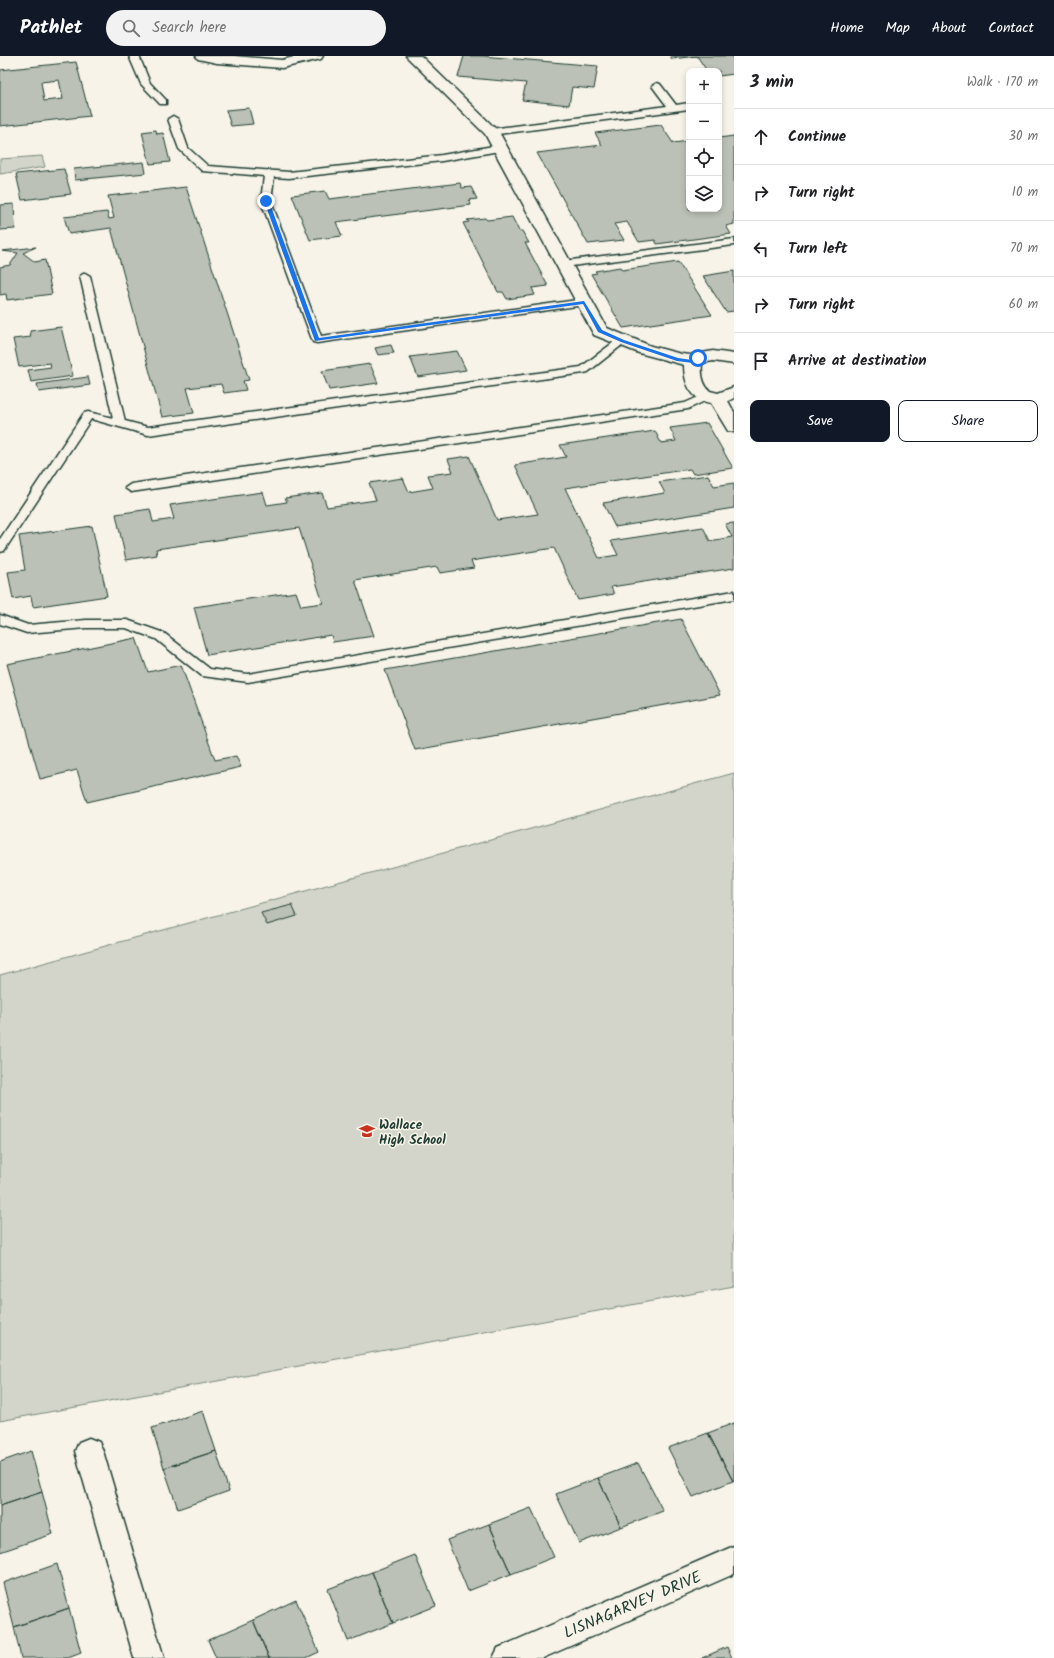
<!DOCTYPE html>
<html lang="en">
<head>
<meta charset="utf-8">
<style>
  :root { --surface:#fff; --page:#f2f2f2; --text:#202124; --muted:#757577; --line:#e0e0e0; --accent:#111827 }
  body { margin:0; font-family:Kalam,sans-serif; background:var(--page); color:var(--text) }
  .controls { position:absolute; right:12px; top:12px; display:grid; overflow:hidden; border-radius:8px; box-shadow:0 2px 6px #0003 }
  .controls button { width:36px; height:36px; display:grid; place-items:center; padding:0; border:0; border-bottom:1px solid var(--line); background:var(--surface); color:var(--text); font:20px sans-serif }
  .stop { position:absolute; width:12px; height:12px; margin:-9px; border:3px solid #1a73e8; border-radius:50%; background:#fff }
  .stop.end { background:#1a73e8; border-color:#fff; box-shadow:0 1px 4px #0008 }
  .list { margin:0; padding:0; list-style:none }
  h2 { display:flex; justify-content:space-between; align-items:center; height:52px; margin:0; padding:0 16px; font-size:17px }
  h2 small { font-size:13px; font-weight:400; color:var(--muted) }
  .list li { display:grid; grid-template-columns:26px 1fr auto; gap:12px; align-items:center; box-sizing:border-box; height:56px; padding:0 16px; border-top:1px solid var(--line) }
  .list b { display:block; font-size:15px; white-space:nowrap }
  .list em { font-size:13px; font-style:normal; color:var(--muted) }
  .actions { display:flex; gap:8px; padding:12px 16px }
  .actions a { flex:1; padding:9px 0; border:1px solid var(--accent); border-radius:8px; text-align:center; font-size:14px; color:var(--accent) }
  .actions .main { background:var(--accent); color:#fff }
  .icon { flex:none; width:22px; height:22px; fill:none; stroke:currentColor; stroke-width:2; stroke-linecap:round; stroke-linejoin:round }
  .map { position:relative; flex:none; width:734px; height:1602px; overflow:hidden }
  header { display:flex; align-items:center; gap:24px; box-sizing:border-box; height:56px; padding:0 20px; background:var(--accent); color:#fff }
  header strong { font-size:19px }
  nav { display:flex; gap:22px; margin-inline-start:auto; font-size:14px }
  .search { width:280px; height:36px; background:var(--page); display:flex; align-items:center; gap:10px; box-sizing:border-box; padding:0 14px; border-radius:22px; color:var(--muted); font-size:15px }
  main { display:flex }
  aside { flex:1; background:var(--surface) }
  .map>svg:first-child { display:block }
  .green { fill:#d3d5ca; stroke:#79897f }
  .building { fill:#bbc1b6; stroke:#1f3d34; fill-rule:evenodd }
  .lines { fill:none; stroke-linecap:round; stroke-linejoin:round }
  .lane-casing { stroke:#1f3d34; stroke-width:3 }
  .street-casing { stroke:#1f3d34; stroke-width:3 }
  .lane { fill:#f7f3e8; fill-rule:evenodd }
  .street { fill:#f7f3e8; fill-rule:evenodd }
  .route { fill:#1a73e8 }
  .labels { text-anchor:middle; stroke-width:3; stroke-linejoin:round; paint-order:stroke }
  .poi-label { font-size:13px; font-weight:bold; fill:#1f3d34; stroke:#f7f3e8; text-anchor:start }
  .near-street-label { font-size:16px; fill:#1f3d34; stroke:#f7f3e8 }
</style>
</head>
<body>
<header>
<strong>Pathlet</strong>
<div class="search"><svg class="icon" aria-label="search" viewBox="0 0 24 24"><circle cx="10" cy="10" r="6"/><path d="M15 15l6 6"/></svg>Search here</div>
<nav><a>Home</a><a>Map</a><a>About</a><a>Contact</a></nav>
</header>
<main>
<div class="map">
<svg width="734" height="1602" viewBox="0 0 734 1602">
  <rect width="100%" height="100%" fill="#f7f3e8"/>
  <filter id="ink" filterUnits="userSpaceOnUse"><feTurbulence type="fractalNoise" baseFrequency=".025" numOctaves="2"/><feDisplacementMap in="SourceGraphic" scale="8" xChannelSelector="R" yChannelSelector="G"/><feConvolveMatrix kernelMatrix="1 2 1 2 8 2 1 2 1" color-interpolation-filters="sRGB"/></filter>
  <g filter="url(#ink)">
    <path class="green" d="M42,100L45,111L0,118V103Z
      M734,717V1230L0,1365V919Z"/>
    <path class="building" d="M464,0H482L598,10L594,33L572,31L569,49L522,44L526,27L458,21Z
      M670,0H733L734,18L719,20V15H707L697,0L672,3Z
      M76,6L90,60L0,70V14ZM59,24L63,43L44,45L41,26Z
      M249,52L253,68L231,70L226,54Z
      M661,69L673,87L689,85V153H719V82L734,80V168L726,170L731,178L657,188L655,184L639,186L627,166L614,168L624,184L588,188L537,97L602,89L595,77Z
      M156,74L157,78L163,77L170,106L150,108L142,76Z
      M144,106L146,117L75,124L74,113Z
      M64,113L71,138L22,144L16,118Z
      M460,127L462,132L471,131L477,143L469,144L471,149L336,166L342,180L310,184L292,139L325,135L329,143Z
      M186,131L249,324L243,325L246,334L224,337L221,328L187,332L194,357L162,361L111,172L69,178L64,161L107,156L109,163L114,162L108,140Z
      M14,148L15,173L0,174V149Z
      M512,161L519,175H522L529,187H525L548,230L532,232L535,239L507,243L503,236H498L463,167L469,166L467,164L485,162L487,164Z
      M36,191L23,197L35,206L45,204L52,238L7,244L6,238L0,239V211L10,209L18,197L2,195Z
      M678,206L712,259L623,272L591,218L597,217L595,215L620,211L622,214Z
      M734,215V255L726,256L703,220Z
      M61,271L73,320L31,326L28,314L51,311L50,307L19,311L13,283L31,281L30,275Z
      M391,289L394,297L378,299L375,292Z
      M457,295L466,314L418,321L410,301Z
      M370,308L378,327L329,334L322,315Z
      M88,321L90,329L39,336L37,328Z
      M707,367L733,412L693,418L690,413L565,432L599,502L618,499L611,485L703,471L710,485L732,481L725,468L734,467V512L611,531L614,538L578,544L554,492L471,505L474,512L440,517L437,511L355,524L374,580L333,586L331,579L207,599L194,551L296,536L301,550L323,547L299,472L156,493L157,499L126,504L116,458L150,453L153,466L174,463L170,449L263,436L267,449L287,446L285,442L322,437L327,451L376,444L369,427L403,422L409,436L433,432L428,419L453,416L448,403L469,400L497,464L538,458L515,409L566,401L560,389L655,375L661,387L676,385L670,372Z
      M708,419L714,430L734,427V452L615,471L603,447L665,437L659,426Z
      M92,470L107,540L33,551L31,540L13,543L8,516L25,514L19,480Z
      M681,563L720,639L415,694L385,614Z
      M136,582L148,616L181,609L215,704L236,700L241,711L87,746L77,714L40,723L7,608Z
      M292,849L297,860L267,869L261,857Z
      M203,1355L216,1395L164,1412L152,1372Z
      M734,1367V1424L733,1425L708,1377Z
      M708,1377L733,1425L693,1441L668,1392Z
      M31,1395L42,1436L0,1450V1406Z
      M216,1395L229,1435L178,1453L164,1412Z
      M638,1407L663,1455L621,1471L598,1422Z
      M598,1422L621,1471L579,1487L556,1438Z
      M42,1436L53,1478L0,1496V1450Z
      M531,1452L554,1501L511,1518L489,1468Z
      M489,1468L511,1518L468,1535L447,1484Z
      M415,1499L436,1550L393,1567L372,1516Z
      M57,1508L69,1552L14,1571L3,1527Z
      M372,1516L393,1567L348,1585L328,1533Z
      M296,1544L319,1596L306,1602H269L253,1564Z
      M69,1552L81,1597L68,1602H21L14,1571Z
      M253,1564L269,1602H216L208,1584Z
      M727,1591L732,1602H702Z"/>
    <g class="lines">
      <defs>
        <path id="lane" d="M129,0H139L150,27L166,44V48H160L141,28Z
          M657,27L660,28L676,49L689,47V53L491,79L486,76L491,73L667,50L652,30Z
          M173,60L178,63L188,92L208,110L289,116L442,99L499,89L504,92L499,95L442,105L289,122L274,121L271,145L321,280L584,243L589,246L584,249L317,287L313,286L261,145L264,120L202,115L179,93L168,63Z
          M734,183V189L564,211L559,208L564,205Z
          M85,217L90,220L125,365L148,371L581,311L618,283H626L627,285L588,316L584,317L148,379L91,363L4,495L0,496V483L84,357L88,356L113,362L80,220Z
          M705,338L709,339L711,341L709,343L688,353L131,436L125,432L131,428L685,347Z
          M734,535V543L248,626L202,620L156,583L126,572H86L27,577L0,568V559L28,569L86,564H127L164,577L210,613L248,618Z"/>
        <path id="street" d="M196,0H234L282,4L298,0H323L321,3L282,12L217,7L198,3Z
          M406,0H421L499,76L607,272L651,290L681,298L691,299L713,295L734,298V308L713,305L702,307C701,317 702,328 710,335L718,337L734,331V342L728,345L734,356V376L728,375L711,347C691,344 684,327 684,309L639,297L594,279L485,78Z
          M89,1382L99,1386L103,1395L164,1602H134L75,1395L79,1386Z
          M734,1490V1518L543,1602H493L498,1592Z"/>
      </defs>
      <use href="#lane" class="lane-casing"/>
      <use href="#street" class="street-casing"/>
      <use href="#lane" class="lane"/>
      <use href="#street" class="street"/>
    </g>
  </g>
  <path class="route" d="M266,144L269,145L319,282L584,245L602,274L624,284L678,302L692,304L698,300L701,302L693,307L677,305L621,286L598,276L583,248L315,285L264,145Z"/>
  <defs>
    <symbol id="school-bare" viewBox="-9 -9 18 18"><path d="M0-5L7-2L0 1L-7-2ZM-4 1L0 2.5L4 1V4Q0 6-4 4Z" fill="#c8321e" stroke="#f7f3e8" stroke-width="2.5" paint-order="stroke"/></symbol>
  </defs>
  <g fill-rule="evenodd">
    <use href="#school-bare" x="356" y="1064" width="22" height="22"/>
  </g>
  <g class="labels">
    <g class="poi-label">
      <text x="379" y="1073">Wallace<tspan x="379" dy="15">High School</tspan></text>
    </g>
    <g class="near-street-label">
      <text transform="translate(632 1548) rotate(-23)" y="6">LISNAGARVEY DRIVE</text>
    </g>
  </g>
</svg>
<div class="controls">
<button>+</button>
<button>−</button>
<button><svg class="icon" aria-label="locate" viewBox="0 0 24 24"><circle cx="12" cy="12" r="6"/><path d="M12 2v4M12 18v4M2 12h4M18 12h4"/></svg></button>
<button><svg class="icon" aria-label="layers" viewBox="0 0 24 24"><path d="M12 4l9 5-9 5-9-5zM3 14l9 5 9-5"/></svg></button>
</div>
<div class="stop" style="left:698px;top:302px"></div>
<div class="stop end" style="left:266px;top:145px"></div>
</div>
<aside>
<h2>3 min<small>Walk · 170 m</small></h2>
<ul class="list">
<li><svg class="icon" aria-label="ahead" viewBox="0 0 24 24"><path d="M12 20V5M6 11l6-6 6 6"/></svg><div><b>Continue</b></div><em>30 m</em></li>
<li><svg class="icon" aria-label="right" viewBox="0 0 24 24"><path d="M7 20v-9h11M14 6l5 5-5 5"/></svg><div><b>Turn right</b></div><em>10 m</em></li>
<li><svg class="icon" aria-label="left" viewBox="0 0 24 24"><path d="M17 20v-9H6M10 6l-5 5 5 5"/></svg><div><b>Turn left</b></div><em>70 m</em></li>
<li><svg class="icon" aria-label="right" viewBox="0 0 24 24"><path d="M7 20v-9h11M14 6l5 5-5 5"/></svg><div><b>Turn right</b></div><em>60 m</em></li>
<li><svg class="icon" aria-label="arrive" viewBox="0 0 24 24"><path d="M6 21V4h12l-3 4 3 4H6"/></svg><div><b>Arrive at destination</b></div></li>
</ul>
<div class="actions"><a class="main">Save</a><a>Share</a></div>
</aside>
</main>
</body>
</html>
